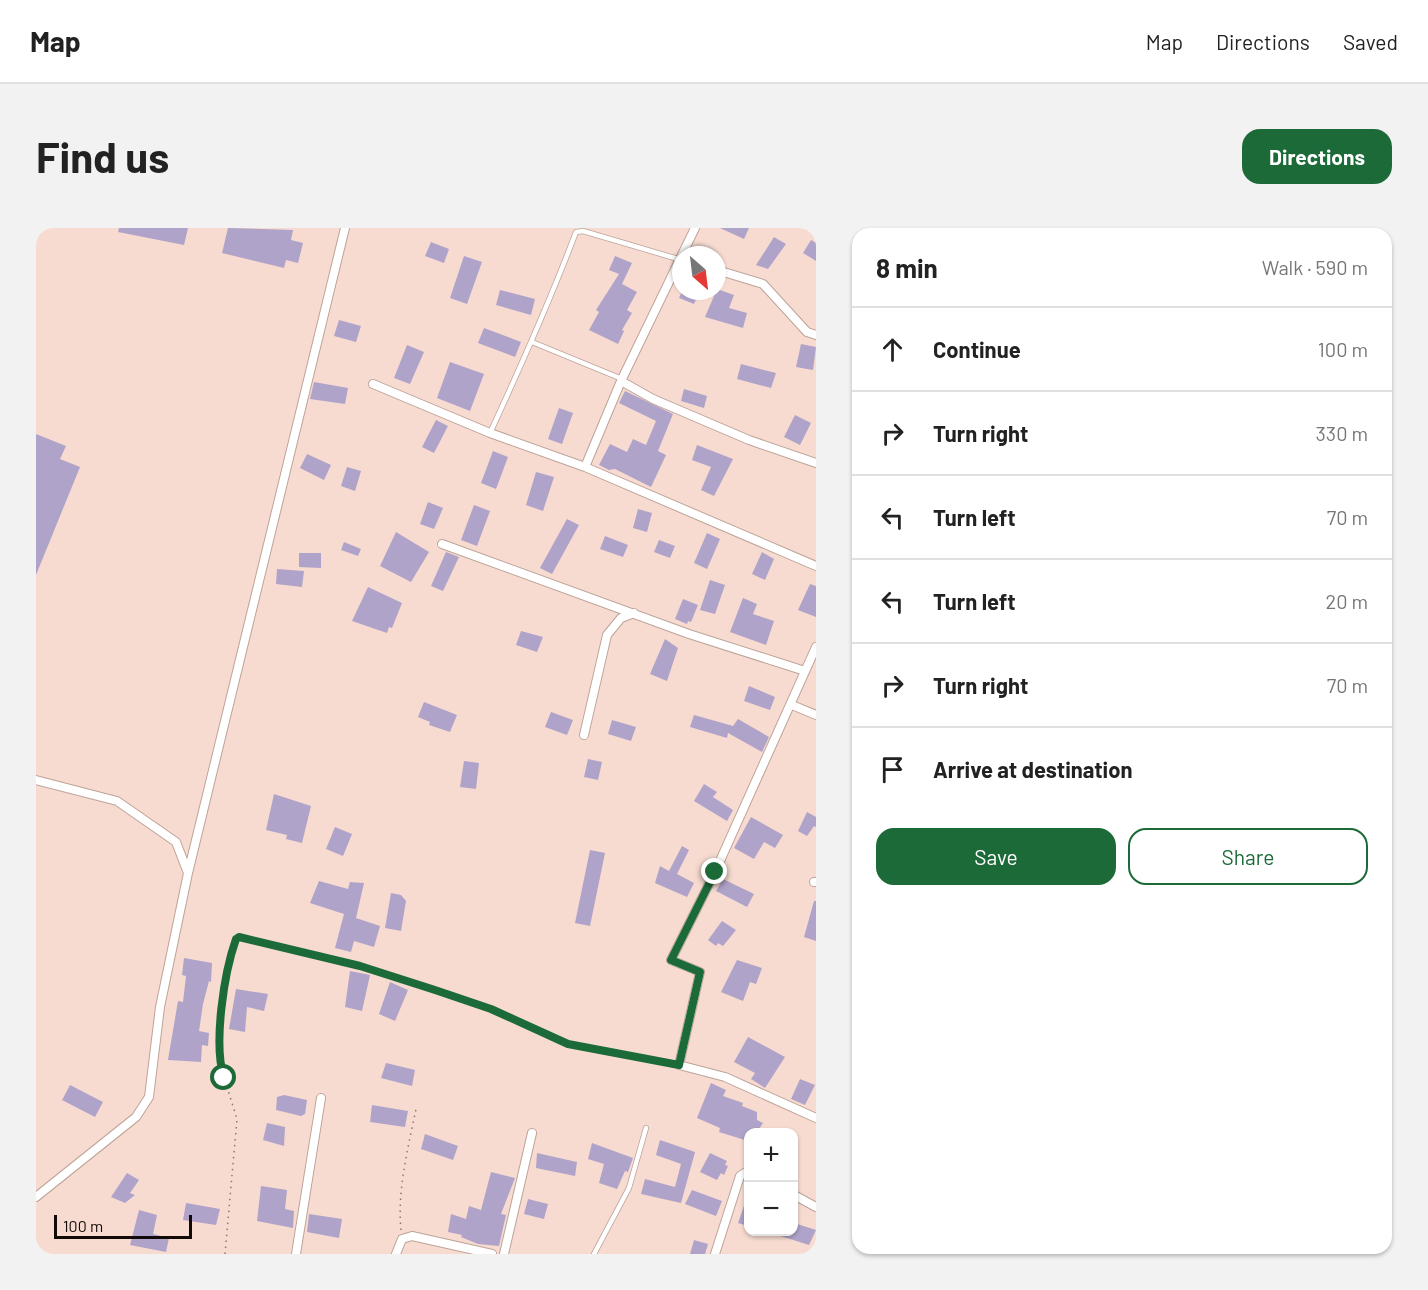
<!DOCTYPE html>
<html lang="en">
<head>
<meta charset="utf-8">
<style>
  :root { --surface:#fff; --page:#f2f2f2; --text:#222; --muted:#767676; --line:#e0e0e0; --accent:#1d6a39 }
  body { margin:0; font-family:Barlow,sans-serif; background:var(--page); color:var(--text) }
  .controls { position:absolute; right:18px; bottom:18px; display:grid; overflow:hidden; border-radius:12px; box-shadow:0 2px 4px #0004 }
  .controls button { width:54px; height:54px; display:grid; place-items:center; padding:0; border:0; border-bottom:2px solid var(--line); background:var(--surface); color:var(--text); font:30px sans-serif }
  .compass { position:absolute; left:636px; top:18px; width:54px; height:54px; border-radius:50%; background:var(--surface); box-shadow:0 2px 4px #0004; rotate:152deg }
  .scale { position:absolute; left:18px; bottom:15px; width:138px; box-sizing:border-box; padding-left:6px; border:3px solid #120a06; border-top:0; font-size:16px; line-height:21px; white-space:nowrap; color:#120a06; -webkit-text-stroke:4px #f7dbd0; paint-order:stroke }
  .stop { position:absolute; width:18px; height:18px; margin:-14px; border:4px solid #1d6a39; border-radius:50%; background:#fff }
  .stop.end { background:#1d6a39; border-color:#fff; box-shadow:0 2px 6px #0008 }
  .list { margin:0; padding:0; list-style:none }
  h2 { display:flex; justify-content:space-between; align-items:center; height:78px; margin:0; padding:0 24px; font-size:26px }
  h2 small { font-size:20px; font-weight:400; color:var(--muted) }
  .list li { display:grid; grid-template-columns:39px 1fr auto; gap:18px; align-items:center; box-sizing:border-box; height:84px; padding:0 24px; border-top:2px solid var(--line) }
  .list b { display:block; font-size:22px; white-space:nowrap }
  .list em { font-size:20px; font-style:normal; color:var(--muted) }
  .actions { display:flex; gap:12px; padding:18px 24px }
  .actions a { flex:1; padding:14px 0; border:2px solid var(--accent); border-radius:18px; text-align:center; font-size:21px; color:var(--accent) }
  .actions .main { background:var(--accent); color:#fff }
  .icon { flex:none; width:33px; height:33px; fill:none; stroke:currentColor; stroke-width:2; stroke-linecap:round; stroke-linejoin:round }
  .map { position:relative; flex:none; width:780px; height:1026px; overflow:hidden; border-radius:18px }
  header { display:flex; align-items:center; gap:36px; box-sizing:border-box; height:84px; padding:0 30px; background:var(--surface); border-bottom:2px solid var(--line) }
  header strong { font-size:28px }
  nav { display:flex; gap:33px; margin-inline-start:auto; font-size:21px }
  .intro { display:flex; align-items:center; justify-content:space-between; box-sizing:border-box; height:144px; padding:0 36px }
  h1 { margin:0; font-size:42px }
  .button { padding:15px 27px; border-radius:18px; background:var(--accent); color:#fff; font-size:21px; font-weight:700 }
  main { display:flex; gap:36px; padding:0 36px }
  aside { flex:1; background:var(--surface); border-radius:18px; box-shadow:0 2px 4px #0004 }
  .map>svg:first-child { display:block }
  .building { fill:#afa3c9 }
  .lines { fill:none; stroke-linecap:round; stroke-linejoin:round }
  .lane-casing { stroke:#bda398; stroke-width:6 }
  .street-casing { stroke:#bda398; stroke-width:10 }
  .path { stroke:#8b7870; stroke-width:1.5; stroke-dasharray:1.5 4.5; stroke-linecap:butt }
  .lane { stroke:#fff; stroke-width:4.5 }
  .street { stroke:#fff; stroke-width:8 }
  .route { stroke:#1d6a39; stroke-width:8 }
</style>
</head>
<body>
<header>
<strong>Map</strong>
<nav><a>Map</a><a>Directions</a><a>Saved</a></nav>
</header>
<div class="intro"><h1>Find us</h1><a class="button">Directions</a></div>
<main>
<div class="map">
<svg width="780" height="1026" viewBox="0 0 780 1026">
  <rect width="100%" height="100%" fill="#f7dbd0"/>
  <path class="building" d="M83,0H152L148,17L82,4Z
    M192,0L257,2L255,12L267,15L262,35L250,32L248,40L186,25Z
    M684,0H713L708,11Z
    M738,9L750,16L732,41L720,37Z
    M775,12L780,15V33L767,25Z
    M395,14L413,21L408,35L389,28Z
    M428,28L446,34L431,76L414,70Z
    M579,28L596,35L586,56L601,64L591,82L596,85L586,102L588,103L582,116L553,102L563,84L560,82L583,46L573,42Z
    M681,61L698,67L693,80L711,85L707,100L669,89Z
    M464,62L499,71L495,87L460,77Z
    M646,63H664L658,76L643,70Z
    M303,92L325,98L320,114L298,108Z
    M448,100L485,114L479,129L442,115Z
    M765,116L780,119L777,142L760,139Z
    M371,117L388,124L374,156L358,150Z
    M414,134L448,146L434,183L401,170Z
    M705,136L740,145L735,160L701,151Z
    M278,154L312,160L309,176L274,171Z
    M648,161L671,168L668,180L645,173Z
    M589,163L637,186L622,223L630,227L615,259L579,241L573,242L563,237L574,216L591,224L597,211L610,217L620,193L583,175Z
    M523,180L537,185L526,216L512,211Z
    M759,187L775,195L764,217L748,209Z
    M400,192L412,198L398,225L386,219Z
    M0,206L30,218L24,231L44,239L0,347Z
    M661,217L697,231L678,268L665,262L675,239L656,232Z
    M457,223L472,229L460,261L445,255Z
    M271,226L295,237L288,252L264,240Z
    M311,239L325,243L319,263L305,258Z
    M500,244L518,249L507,283L490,277Z
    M392,274L407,280L398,301L384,296Z
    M438,277L454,283L441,318L425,312Z
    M602,281L616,285L611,304L597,300Z
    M531,291L543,297L516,346L504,340Z
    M360,304L393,324L375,354L344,338Z
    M671,305L684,311L671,341L658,335Z
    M569,308L592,317L587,329L564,321Z
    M623,312L639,318L634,330L618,324Z
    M308,314L325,321L322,328L305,322Z
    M410,324L423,329L407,363L395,358Z
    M726,324L738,331L729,352L716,346Z
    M263,325H285V340L263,339Z
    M241,341L268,343L266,359L240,356Z
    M674,352L689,357L679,386L664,382Z
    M774,356L780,358V389L762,382Z
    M332,359L366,375L356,400L353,399L351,405L316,393Z
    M707,370L721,376L717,386L738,393L730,417L694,404Z
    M647,371L662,377L655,394L652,393L651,396L639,391Z
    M485,403L507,409L501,424L480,417Z
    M629,411L642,420L631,453L614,446Z
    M713,458L739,469L734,482L708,473Z
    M388,474L421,487L414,504L393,497L394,494L382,489Z
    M515,484L537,492L531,507L509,499Z
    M658,487L697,498L702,491L733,509L726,524L692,505L691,510L654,499Z
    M576,492L600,499L595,513L572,506Z
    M552,531L566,534L562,552L548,549Z
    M428,533L443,535L440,561L424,559Z
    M668,556L681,564L677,569L697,582L691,593L658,573Z
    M238,566L275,578L266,615L250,611L251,607L230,602Z
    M771,584L780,589V599L778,598L771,608L762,603Z
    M715,589L747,607L739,620L728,614L718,631L698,620Z
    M299,599L316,606L307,628L290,621Z
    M646,618L653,622L641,646L658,655L651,669L619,655L624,638L633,643Z
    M554,622L569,625L554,698L539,695Z
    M687,651L718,666L711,679L680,663Z
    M283,653L312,661L314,654L328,655L320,690L344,698L338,719L318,713L315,724L299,720L308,686L274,675Z
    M355,665L365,667L370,673L365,703L349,700Z
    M778,673H780V713L768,709Z
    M686,693L700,702L687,718L682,715L680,718L672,712Z
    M148,730L176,735L175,754L173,753L167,776L163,803L173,805L172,818L166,817L165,834L132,832L142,773L147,774L150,748L146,747Z
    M701,732L726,740L720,756L714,754L707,773L685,764Z
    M314,743L334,747L326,783L309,779Z
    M354,754L372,762L359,793L343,786Z
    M200,761L232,766L228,783L211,779L209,804L193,801Z
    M712,809L749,829L729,860L715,851L719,845L698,834Z
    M350,835L379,842L376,858L345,850Z
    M764,851L779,857L769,877L755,871Z
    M675,855L690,862L687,868L707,875L706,878L721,884V892L727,895L721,904H712V913L683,904L684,900L661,890Z
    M34,857L67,874L59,889L26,872Z
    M248,867L271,872L269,886L265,888L240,882L241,869Z
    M336,877L372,883L369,899L334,894Z
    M231,895L249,899L248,918L227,912Z
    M389,906L422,918L417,932L385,921Z
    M624,912L659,924L645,975L605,966L609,951L639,959L645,936L620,927Z
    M556,915L597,930L592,944L589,943L581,961L563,955L568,936L552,931Z
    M501,925L541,934L539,948L500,940Z
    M674,925L691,933L689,937L692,938L688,947L685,945L681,952L664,944Z
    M455,944L479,950L465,986L470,987L463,1018L442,1016L425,1009L426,1007L412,1004L415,986L430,991L433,978L445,982Z
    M91,945L103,952L94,965L99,967L89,975L75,969Z
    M225,958L251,962L249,981L258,983L257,1000L221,993Z
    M656,962L686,973L680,988L649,976Z
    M711,969H712V998L702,995Z
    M492,971L512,976L508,991L488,986Z
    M150,975L184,981L180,997L147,992Z
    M103,982L121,987L117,1006L133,1010L130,1024L94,1017Z
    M273,986L306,991L303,1010L271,1004Z
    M758,995L780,1002L773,1017L735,1005L758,1004Z
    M658,1012L672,1016L669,1026H654Z"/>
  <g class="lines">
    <defs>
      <path id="lane" d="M496,114L586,151
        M454,205C485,138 514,73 540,4L547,3L642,31
        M558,1026L593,960L610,900"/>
      <path id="street" d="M681,42L727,56L771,104L780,107
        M585,153L659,0
        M337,156L454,205L549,239L780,338
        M549,239L585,153L617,171L713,212L780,235
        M406,316L653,406L769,443
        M780,419L679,644L635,732L664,744L643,837L689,849L780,890
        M756,477L780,487
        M548,507L571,407L585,390L598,385
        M0,552L81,573L140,614L152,645L124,779L113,869L100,889L0,969
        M152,645L309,0
        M778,654H780
        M758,967L780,979
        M260,1026L285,870
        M360,1026L366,1011L376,1008L456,1026
        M468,1026L496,905
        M679,1026L704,948L712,943"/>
    </defs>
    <use href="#lane" class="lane-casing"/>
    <use href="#street" class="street-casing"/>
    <path class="path" d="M365,1002C361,963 372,920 380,881
      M189,1026L201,891L183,833L192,733L200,711L203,709L324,738L399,762L455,781L532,816L635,837"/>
    <use href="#lane" class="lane"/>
    <use href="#street" class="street"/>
  </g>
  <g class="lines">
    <path class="route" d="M188,850C177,816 188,745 200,711L203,709L324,738L399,762L455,781L532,816L643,837L664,744L635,732L679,644"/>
  </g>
</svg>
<div class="controls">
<button>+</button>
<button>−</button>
</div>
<svg class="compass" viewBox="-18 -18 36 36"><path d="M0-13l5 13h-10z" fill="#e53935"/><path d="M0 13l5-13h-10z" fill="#767676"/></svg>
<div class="scale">100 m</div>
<div class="stop" style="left:188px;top:850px"></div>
<div class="stop end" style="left:679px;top:644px"></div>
</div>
<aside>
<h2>8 min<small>Walk · 590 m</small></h2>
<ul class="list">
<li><svg class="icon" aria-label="ahead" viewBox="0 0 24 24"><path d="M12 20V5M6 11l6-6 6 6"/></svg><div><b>Continue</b></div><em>100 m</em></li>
<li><svg class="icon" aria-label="right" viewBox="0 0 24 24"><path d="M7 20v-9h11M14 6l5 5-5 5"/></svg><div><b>Turn right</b></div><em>330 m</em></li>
<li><svg class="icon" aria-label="left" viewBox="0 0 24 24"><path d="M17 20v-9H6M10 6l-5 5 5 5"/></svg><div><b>Turn left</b></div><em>70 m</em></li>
<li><svg class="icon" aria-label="left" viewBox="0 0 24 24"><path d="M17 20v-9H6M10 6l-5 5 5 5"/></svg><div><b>Turn left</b></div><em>20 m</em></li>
<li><svg class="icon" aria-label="right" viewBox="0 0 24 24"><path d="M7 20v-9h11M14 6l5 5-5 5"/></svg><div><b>Turn right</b></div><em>70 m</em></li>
<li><svg class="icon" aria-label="arrive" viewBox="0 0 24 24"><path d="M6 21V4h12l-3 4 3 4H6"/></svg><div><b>Arrive at destination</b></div></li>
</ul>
<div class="actions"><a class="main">Save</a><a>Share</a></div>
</aside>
</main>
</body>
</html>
